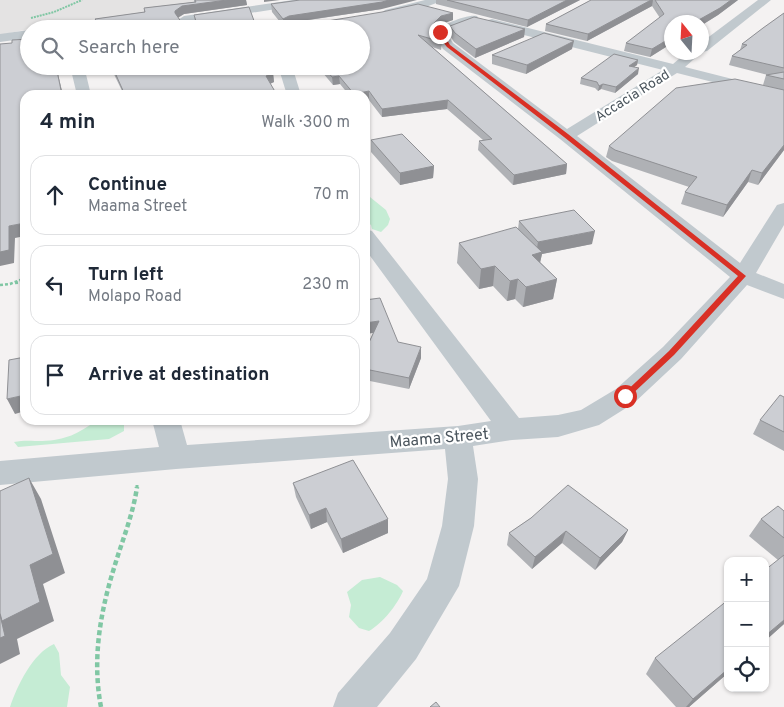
<!DOCTYPE html>
<html lang="en">
<head>
<meta charset="utf-8">
<style>
  :root { --surface:#fff; --page:#f6f6f7; --text:#1f2937; --muted:#747a83; --line:#e0e1e3 }
  body { margin:0; font-family:Overpass,sans-serif; background:var(--page); color:var(--text) }
  .controls { position:absolute; right:15px; bottom:15px; display:grid; overflow:hidden; border-radius:10px; box-shadow:0 1px 4px #0004 }
  .controls button { width:45px; height:45px; display:grid; place-items:center; padding:0; border:0; border-bottom:1px solid var(--line); background:var(--surface); color:var(--text); font:25px sans-serif }
  .compass { position:absolute; left:664px; top:15px; width:45px; height:45px; border-radius:50%; background:var(--surface); box-shadow:0 1px 4px #0004; rotate:342deg }
  .stop { position:absolute; width:15px; height:15px; margin:-11px; border:4px solid #d93025; border-radius:50%; background:#fff }
  .stop.end { background:#d93025; border-color:#fff; box-shadow:0 1px 5px #0008 }
  .list { margin:0; padding:0; list-style:none }
  h2 { display:flex; justify-content:space-between; align-items:center; height:65px; margin:0; padding:0 20px; font-size:21px }
  h2 small { font-size:16px; font-weight:400; color:var(--muted) }
  .list li { display:grid; grid-template-columns:32px 1fr auto; gap:15px; align-items:center; box-sizing:border-box; height:80px; margin:0 10px 10px; padding:0 10px; border:1px solid var(--line); border-radius:15px }
  .list b { display:block; font-size:19px; white-space:nowrap }
  .list p { margin:0; font-size:16px; white-space:nowrap; color:var(--muted) }
  .list em { font-size:16px; font-style:normal; color:var(--muted) }
  .icon { flex:none; width:28px; height:28px; fill:none; stroke:currentColor; stroke-width:2; stroke-linecap:round; stroke-linejoin:round }
  .map { position:relative; flex:none; width:784px; height:707px; overflow:hidden }
  .search { position:absolute; background:var(--surface); box-shadow:0 1px 4px #0004; left:20px; top:20px; width:350px; height:55px; display:flex; align-items:center; gap:12px; box-sizing:border-box; padding:0 18px; border-radius:28px; color:var(--muted); font-size:19px }
  .panel { position:absolute; background:var(--surface); box-shadow:0 1px 4px #0004; left:20px; top:90px; width:350px; height:335px; border-radius:15px }
  .map>svg:first-child { display:block }
  .education { fill:#e4e3e3 }
  .green { fill:#c5ecd4 }
  .lines { fill:none; stroke-linecap:round; stroke-linejoin:round }
  .path-far3 { stroke:#80c7a4; stroke-width:2; stroke-dasharray:2 1; stroke-linecap:butt }
  .path-far2 { stroke:#80c7a4; stroke-width:2.5; stroke-dasharray:3 2; stroke-linecap:butt }
  .path-far1 { stroke:#80c7a4; stroke-width:3; stroke-dasharray:4 2.5; stroke-linecap:butt }
  .path { stroke:#80c7a4; stroke-width:4.5; stroke-dasharray:5 3; stroke-linecap:butt }
  .minor { fill:#c1c9ce; fill-rule:evenodd }
  .wall { fill:#afb1b5 }
  .shaded-wall { fill:#8f9094 }
  .building { fill:#ccced3; stroke:#8f9094 }
  .route { fill:#d93025 }
  .labels { text-anchor:middle; stroke-width:4.5; stroke-linejoin:round; paint-order:stroke }
  .far-street-label { font-size:14px; fill:#4b555d; stroke:#fff }
  .street-label { font-size:16px; fill:#4b555d; stroke:#fff }
</style>
</head>
<body>
<div class="map">
<svg width="784" height="707" viewBox="0 0 784 707">
  <rect width="100%" height="100%" fill="#f4f2f2"/>
  <path class="education" d="M0,0H227L29,29L0,35Z"/>
  <path class="green" d="M365,193L386,210L390,219L388,225L381,232L372,229L371,225L365,220Z
    M97,420H121L124,422V431L109,439L18,447L14,442C24,440 31,441 42,441C66,440 78,434 97,420Z
    M380,577L397,585L403,591C397,605 383,623 369,631L359,628L349,617L351,605L347,592L362,580Z
    M54,644L59,653L61,675L70,687L67,707H10C17,686 33,653 54,644Z"/>
  <g class="lines">
    <path class="path-far3" d="M31,18L54,12L82,0"/>
    <path class="path-far2" d="M15,283L25,282
      M0,285L10,284L25,278"/>
    <path class="path-far1" d="M137,488V485"/>
    <path class="path" d="M101,707C92,660 100,613 114,568C122,541 133,515 137,487"/>
    <path class="minor" d="M293,0H321L315,3L192,22L196,29H184L178,20L184,16Z
      M425,0H441L439,2L423,8L389,15L383,12L385,10Z
      M758,0H771L707,51L702,52L685,67L784,92V100L677,73L577,136L740,263L777,205L784,203V225L756,273L784,284V299L747,285L681,359L634,403L599,425L558,437L512,440L473,446L478,479L474,526L459,586L416,659L377,707H333L338,693L390,633L427,579L442,526L448,479L445,449L176,469L0,485V461L159,447L152,420H180L187,445L458,426L491,421L365,249V229L372,231L519,418L558,415L581,410L616,389L663,347L730,277L560,139L443,49L434,33C441,25 466,14 477,16L479,19L477,22L450,31L447,34L453,43L567,129L663,70L488,26L486,23L488,20L492,19L673,64L687,52H702V42Z
      M29,30V38L0,42V34Z
      M70,66H84L91,95H77Z
      M278,66H292L301,95H287Z"/>
  </g>
  <path class="wall" d="M194,0H246L247,5L184,14L178,18L182,23H195L194,15L257,29H99L95,19L144,12V8L194,2Z
    M436,0H580L527,27L436,4Z
    M591,0H738L718,15L650,57L624,51L626,43L660,18L652,6L587,41L545,31L546,24Z
    M271,4L382,9L289,23L453,20L441,24L435,30L442,42L441,50L432,47L567,164L566,174L513,185L478,150L479,141L483,140L447,109L382,117L365,95H349L340,84L333,85L317,66H361V29H287V25L284,27L272,12Z
    M784,13V150L758,185L748,182L723,217L681,204L685,192L689,187L612,161L606,157L609,146L777,89L763,85L766,75H768L729,65L732,56L740,50L742,44Z
    M450,26L525,29L524,37L475,58L454,42L449,34Z
    M572,49L526,74L492,64V55Z
    M638,60L637,65L634,67L638,74L615,93L601,89L598,91L595,88L580,84L581,78Z
    M110,66H270L273,73L274,82L270,84L277,95H124Z
    M371,140L434,166L433,178L400,185L371,152Z
    M519,221L592,244L542,254L540,262L557,279L553,299L523,307L515,299L507,301L493,286L479,289L457,263L459,243L518,229Z
    M365,300L398,342L421,358L409,389L365,380V351L373,333L365,334Z
    M784,397V451L753,434L760,420Z
    M293,483L388,533L343,553L327,522L311,529L296,497Z
    M784,511V624L765,641L778,560L749,536L761,519Z
    M531,518L628,530L622,542L595,570L562,543L532,569L507,545L509,533Z
    M655,658L728,673L689,707H676L646,674Z"/>
  <path class="shaded-wall" d="M227,0H246L247,5L184,14L177,18L175,13V11L182,6Z
    M264,0H280L264,2Z
    M389,0H417L382,9L287,23V25L284,27L283,19L289,16Z
    M567,0H580L527,27L528,20Z
    M651,0H653L652,6L587,41L588,34Z
    M731,0H738L718,15L702,25V22H695Z
    M453,13V20L441,24L432,33V25L441,16Z
    M525,29L524,37L475,58L476,49Z
    M672,37V43L650,57L652,49Z
    M574,41L572,49L526,74L527,65Z
    M638,60L637,65L628,71L629,66Z
    M56,66L63,95H62Z
    M639,68L638,74L615,93L616,87Z
    M273,73L274,82L267,85L266,76Z
    M339,76L340,84L333,85L332,77Z
    M603,84L601,89L598,91L599,86Z
    M369,91V100L365,101V95H355L354,94Z
    M448,100L447,109L382,117V109Z
    M784,145V150L758,185L762,173Z
    M567,164L566,174L513,185L514,175Z
    M434,166L433,178L400,185V173Z
    M752,170L748,182L723,217L727,205Z
    M25,223V236L15,238L14,263L0,266V252L9,226Z
    M595,231L592,244L542,254L538,272L532,255L536,254L538,242Z
    M495,266L493,286L479,289L481,269Z
    M518,279L515,299L507,301L510,281Z
    M557,279L553,299L523,307L526,287Z
    M379,321V332L365,334V323Z
    M421,347V358L409,389V378Z
    M25,395V411L15,414L7,399Z
    M29,478L41,499L65,573L43,584L54,621L17,639L20,654L0,664V615L30,565Z
    M326,508L327,522L311,529L309,515Z
    M388,519V533L343,553L341,539Z
    M628,530L622,542L595,570L600,558Z
    M566,531L562,543L532,569L535,557Z
    M784,620V624L765,641V636Z
    M728,669V673L689,707H686L693,699Z"/>
  <path class="building" d="M195,0H227L182,6L175,11V13L182,23H194L196,21L194,15L249,7L257,29H103L95,19L145,12L144,8L196,2Z
    M300,0H389L382,2L289,16L283,19L271,4Z
    M447,0H567L528,20Z
    M591,0H651L588,34L546,24Z
    M655,0H731L720,8L695,22H672V37L652,49L626,43L664,14Z
    M418,4L453,13L441,16L432,25L442,42L418,35L567,164L514,175L479,141L492,139L448,100L382,109L369,91L354,94L339,76L332,77L323,66H361V29H292L287,23H315L382,12Z
    M784,13V68L732,56L747,45L742,44L763,28Z
    M474,17L525,29L476,49L455,33L450,26Z
    M544,33L574,41L527,65L492,55Z
    M29,39V66H56L62,95H25V223L9,226V250L0,252V44L12,43V40Z
    M614,54L638,60L629,66L639,68L616,87L603,84L599,86L597,82L581,78Z
    M112,66H270L273,73L266,76L277,95H125Z
    M784,72V79L766,75Z
    M735,79L784,90V145L762,173L752,170L727,205L685,192L697,177L615,150L609,146L676,88Z
    M402,134L434,166L400,173L371,140Z
    M574,210L595,231L538,242L519,221Z
    M516,227L542,252L532,255L557,279L526,287L518,279L510,281L495,266L481,269L459,243Z
    M380,298L398,342L421,347L409,378L365,369V351L379,321L365,323V300Z
    M25,357V395L7,399L9,360Z
    M780,395L784,397V432L760,420Z
    M353,460L388,519L341,539L326,508L309,515L293,483Z
    M29,478L53,554L30,565L40,602L2,621L0,613V491Z
    M568,485L628,530L600,558L566,531L535,557L509,533L531,518Z
    M778,506L784,511V538L761,519Z
    M784,555V620L765,636V570Z
    M728,600V669L693,699L655,658Z
    M0,615L5,636L0,638Z
    M436,702L440,707H430Z"/>
  <path class="route" d="M438,32H442L450,45L568,134L746,276L674,355L628,398L625,399L621,396L669,351L738,276L564,137L447,47L440,38Z"/>
  <g class="labels">
    <g class="far-street-label">
      <text transform="translate(632 95) rotate(-32)" y="5">Accacia Road</text>
    </g>
    <g class="street-label">
      <text transform="translate(439 437) rotate(-5)" y="6">Maama Street</text>
    </g>
  </g>
</svg>
<div class="controls">
<button>+</button>
<button>−</button>
<button><svg class="icon" aria-label="locate" viewBox="0 0 24 24"><circle cx="12" cy="12" r="6"/><path d="M12 2v4M12 18v4M2 12h4M18 12h4"/></svg></button>
</div>
<svg class="compass" viewBox="-18 -18 36 36"><path d="M0-13l5 13h-10z" fill="#e53935"/><path d="M0 13l5-13h-10z" fill="#747a83"/></svg>
<div class="stop" style="left:625px;top:396px"></div>
<div class="stop end" style="left:440px;top:32px"></div>
<div class="search"><svg class="icon" aria-label="search" viewBox="0 0 24 24"><circle cx="10" cy="10" r="6"/><path d="M15 15l6 6"/></svg>Search here</div>
<section class="panel">
<h2>4 min<small>Walk · 300 m</small></h2>
<ul class="list">
<li><svg class="icon" aria-label="ahead" viewBox="0 0 24 24"><path d="M12 20V5M6 11l6-6 6 6"/></svg><div><b>Continue</b><p>Maama Street</p></div><em>70 m</em></li>
<li><svg class="icon" aria-label="left" viewBox="0 0 24 24"><path d="M17 20v-9H6M10 6l-5 5 5 5"/></svg><div><b>Turn left</b><p>Molapo Road</p></div><em>230 m</em></li>
<li><svg class="icon" aria-label="arrive" viewBox="0 0 24 24"><path d="M6 21V4h12l-3 4 3 4H6"/></svg><div><b>Arrive at destination</b></div></li>
</ul>
</section>
</div>
</body>
</html>
